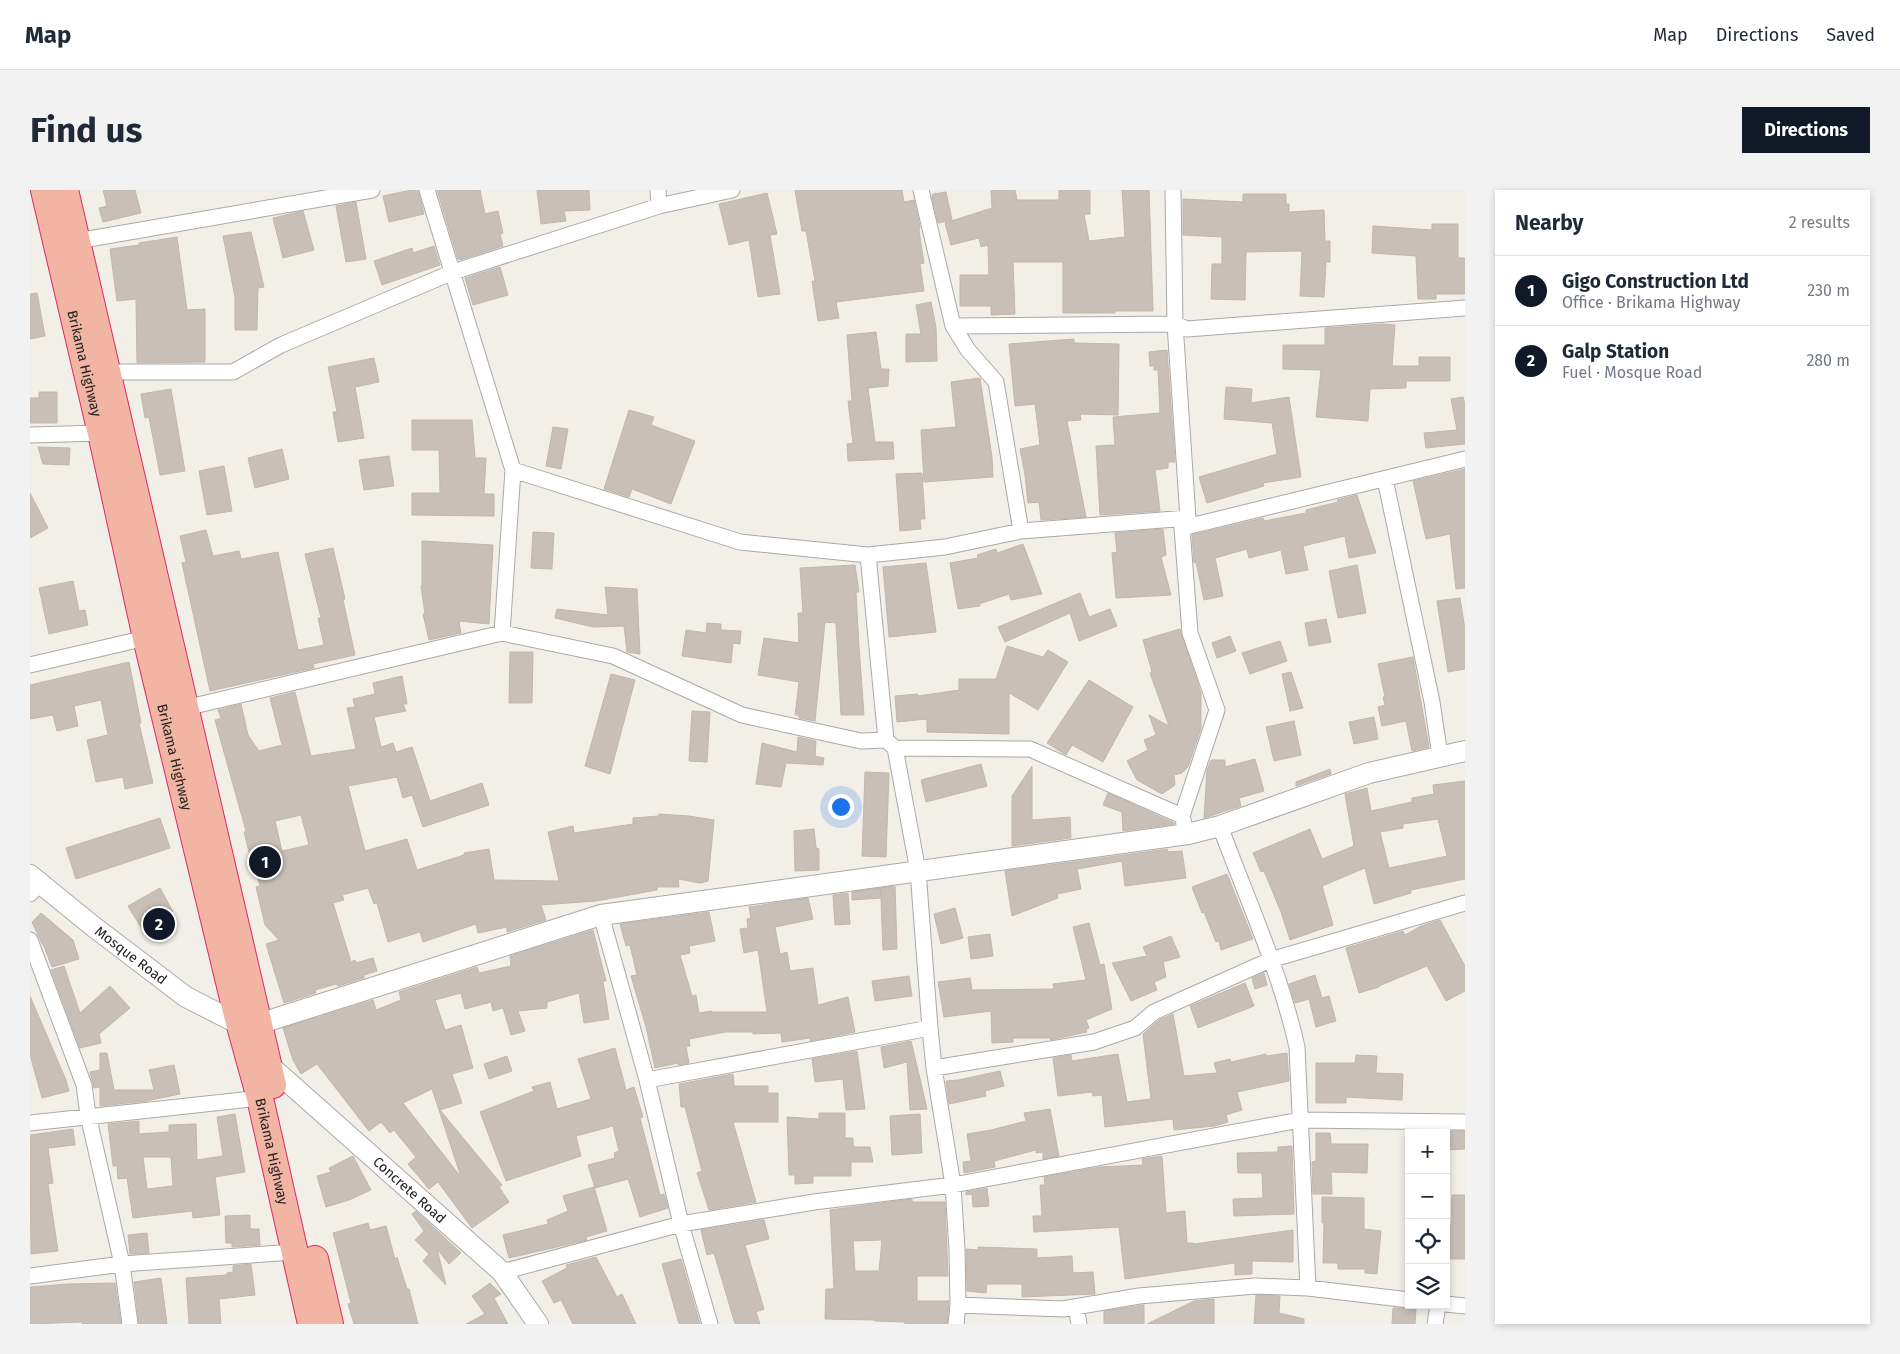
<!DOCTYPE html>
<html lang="en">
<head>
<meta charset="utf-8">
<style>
  :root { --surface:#fff; --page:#f2f2f3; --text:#1f2937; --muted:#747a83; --line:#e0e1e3; --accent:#111827 }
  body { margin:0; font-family:"Fira Sans",sans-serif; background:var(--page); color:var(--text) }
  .controls { position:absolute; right:15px; bottom:15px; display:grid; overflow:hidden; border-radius:0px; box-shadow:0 2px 8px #0003 }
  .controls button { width:45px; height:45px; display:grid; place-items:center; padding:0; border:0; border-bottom:1px solid var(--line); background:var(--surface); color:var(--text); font:25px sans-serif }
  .you { position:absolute; left:810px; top:616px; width:18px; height:18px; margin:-12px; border:4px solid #fff; border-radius:50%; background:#1a73e8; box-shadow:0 0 0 8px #1a73e833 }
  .badge { display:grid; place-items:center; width:32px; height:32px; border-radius:50%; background:var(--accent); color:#fff; font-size:16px; font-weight:700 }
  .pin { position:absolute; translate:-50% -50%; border:2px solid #fff; box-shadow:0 1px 5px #0006 }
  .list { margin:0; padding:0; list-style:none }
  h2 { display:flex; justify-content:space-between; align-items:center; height:65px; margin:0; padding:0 20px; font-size:21px }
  h2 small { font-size:16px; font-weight:400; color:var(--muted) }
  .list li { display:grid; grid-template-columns:32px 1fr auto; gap:15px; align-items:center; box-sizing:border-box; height:70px; padding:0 20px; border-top:1px solid var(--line) }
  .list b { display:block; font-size:19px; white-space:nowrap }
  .list p { margin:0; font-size:16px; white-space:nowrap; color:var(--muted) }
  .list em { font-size:16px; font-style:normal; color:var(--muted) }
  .icon { flex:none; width:28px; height:28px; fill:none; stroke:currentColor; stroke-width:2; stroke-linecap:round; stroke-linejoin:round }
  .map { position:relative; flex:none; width:1435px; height:1134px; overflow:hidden; border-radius:0px }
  header { display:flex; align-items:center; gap:30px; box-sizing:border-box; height:70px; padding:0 25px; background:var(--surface); border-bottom:1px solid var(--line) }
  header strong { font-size:24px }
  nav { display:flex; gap:28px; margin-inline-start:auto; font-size:18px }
  .intro { display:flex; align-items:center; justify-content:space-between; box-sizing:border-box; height:120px; padding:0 30px }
  h1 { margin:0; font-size:35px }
  .button { padding:12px 22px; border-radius:0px; background:var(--accent); color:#fff; font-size:18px; font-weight:700 }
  main { display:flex; gap:30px; padding:0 30px }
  aside { flex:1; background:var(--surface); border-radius:0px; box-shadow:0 2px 8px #0003 }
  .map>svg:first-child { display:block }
  .building { fill:#c7bfb8; stroke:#c4b6ab; fill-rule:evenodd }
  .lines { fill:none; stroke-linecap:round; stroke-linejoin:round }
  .minor-casing { stroke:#a9a9a9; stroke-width:17 }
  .tertiary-casing { stroke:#a9a9a9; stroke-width:22 }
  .trunk-casing { stroke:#dc2a67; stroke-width:28 }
  .minor { stroke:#fff; stroke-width:15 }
  .tertiary { stroke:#fff; stroke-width:20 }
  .trunk { stroke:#f2b4a3; stroke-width:26 }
  .labels { text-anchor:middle; stroke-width:4.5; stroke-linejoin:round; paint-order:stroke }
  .street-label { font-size:14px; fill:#222; stroke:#fff }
</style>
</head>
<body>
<header>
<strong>Map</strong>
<nav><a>Map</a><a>Directions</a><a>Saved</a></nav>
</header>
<div class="intro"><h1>Find us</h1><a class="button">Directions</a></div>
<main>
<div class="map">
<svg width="1435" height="1134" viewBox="0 0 1435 1134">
  <rect width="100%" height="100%" fill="#f2efe9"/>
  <path class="building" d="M73,0H105L111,23L73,32L69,18L77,16Z
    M381,0H388L394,24L359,32L353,6Z
    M407,0H450L455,24L468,21L473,43L470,44L473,56L430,70L428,69Z
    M507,0H559L560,20L534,21L536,31L511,34Z
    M765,0H872L874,12L884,10L890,37L889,41L894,73L890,74L894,101L806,112L809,128L788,131L782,91H785L776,41H772Z
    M961,0H985L987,10H1029V0H1060V24H1054L1059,51L1095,47L1092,0H1119L1123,121H1085V123H1033V72H983L985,124L961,125V116H930V85H959L958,55L951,57L949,48L921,55L915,33L962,18Z
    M916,2L922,30L908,33L902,7L903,4Z
    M737,3L747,44L740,45L750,104L728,107L719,50L699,55L689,14Z
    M1213,4H1256V14H1259V22L1294,20L1295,51H1300V72H1296L1294,107L1270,106L1272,61L1216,62L1215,110L1181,109L1182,74H1192V47L1153,45V9L1213,12Z
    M326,12L336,69L316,72L306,16Z
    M273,21L284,60L253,68L243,28Z
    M1402,34H1428V68H1435V104H1406V109H1388L1386,66L1342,63L1343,36L1402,40Z
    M221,42L234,97L228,98L227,140H205V107L193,46Z
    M147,47L157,120L175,119V172L107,173L106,109L87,111L80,59L109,55V53Z
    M404,56L410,75L352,95L344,71L382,58L383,63Z
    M470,77L478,105L443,115L435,88Z
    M7,103L15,146L0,149V104Z
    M901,112L906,137L907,171L876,172V144H891L886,115Z
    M1352,134L1365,135L1362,176H1389V167H1420V191H1376V198L1340,199L1338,231L1286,227L1291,180L1253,179V155H1295V138Z
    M846,142L851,179H859L858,196L838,198L845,252H863L864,269L818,271L817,254L823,253L818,211H822L817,145Z
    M1044,149V153L1089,154L1088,225L1050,224L1051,230L1037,231L1056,327L1011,330L1009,312L998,313L995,285L990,259L1010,255L1005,214L985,216L979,154Z
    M1137,160L1145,272H1138V278L1125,280L1130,321L1070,325L1066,256L1085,255L1083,227L1130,223L1128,180H1124V176H1120L1119,162Z
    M344,168L349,192L325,197L334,248L308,252L303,222H307L298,177Z
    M950,188L962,267L963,287L894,292L891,240L926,237L921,192Z
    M1196,197L1222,199L1221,213L1259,207L1271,287L1233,293L1234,296L1177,313L1169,287L1247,264L1242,233L1194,229Z
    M141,199L155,281L130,285L119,227L115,228L111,204Z
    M9,202H27V233H0V208H9Z
    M1433,207L1435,214V254L1396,258L1394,243L1427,240L1421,209Z
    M599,220L624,227L621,235L665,251L641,314L602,299L599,307L574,299Z
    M382,230H442L445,268H456L454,304H464V326L382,325V303H410L409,260H382Z
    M523,237L538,239L531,279L516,276Z
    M8,257L40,258L39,275L13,274Z
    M252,259L259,289L225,298L218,268Z
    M359,266L364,296L334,300L329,270Z
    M194,276L202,321L177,325L169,281Z
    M1435,279V398L1426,399L1420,344L1396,349L1383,291Z
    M892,283L895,329H890L891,339L870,341L866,284Z
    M0,303L18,338L0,348Z
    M1327,305L1346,363L1319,368L1315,346L1273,356L1278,380L1256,384L1251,360L1219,368L1217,359L1185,368L1193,406L1174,410L1166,372L1164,373L1162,345L1233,328L1234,331L1276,323V320L1308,312L1307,310Z
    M1133,339L1136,365L1131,367L1141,405L1086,408L1082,363L1087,362L1085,343Z
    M176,340L183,366L209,361L211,369L248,362L268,460L294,455L288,428H291L275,364L303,358L315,409L313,410L325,465L283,474L284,478L180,501L152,373L156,372L150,346Z
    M503,342L524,343L522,379L501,378Z
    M392,351L463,355L459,434L429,431L431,443L399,450L393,424H395L391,396H392Z
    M993,354L1012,404L981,410L979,404L949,414L950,416L928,419L920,373L948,368L947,365L966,359L967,363Z
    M896,373L906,442L859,447L853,377Z
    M825,375L829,402H826L829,457L834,525H811L806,433L795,432L785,531L769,528V525H765L769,492L728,485L734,448L769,453L768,423H773L770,378Z
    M1327,375L1336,423L1308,428L1299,381Z
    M43,391L49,421L55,420L58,435L19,444L9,398Z
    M575,397L607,399L610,464L597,462L594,436L563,437L525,428L527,419L578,425Z
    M1050,403L1059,427L1080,419L1087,436L1049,451L1040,423L975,452L968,437Z
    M1430,408L1435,440V479L1418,482L1407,411Z
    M1296,429L1301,452L1279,456L1275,433Z
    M677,433L691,434V440L711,441L710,454L703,453L701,473L652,466L656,440L676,443Z
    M1150,439L1171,503V538L1158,577L1152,583L1144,585L1145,595L1132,604L1107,590L1097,571L1118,560L1114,550L1126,545L1119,525L1139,536L1120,483L1122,482L1113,450Z
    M1200,446L1206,461L1187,468L1182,453Z
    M1250,451L1257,471L1220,484L1212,463Z
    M977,456L1013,467L1018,460L1038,472L1008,520L979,503V544L897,542V529L867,532L865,506L888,504V506L929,500V489H966Z
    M480,462H503L502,513H479Z
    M1383,467L1399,557L1382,561L1376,531L1352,536L1348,517L1355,515L1353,507H1355L1348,474Z
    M99,472L111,533H109L123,593L95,599L93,587L66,592L57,550L78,545L71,510L44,516L48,536L27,541L23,525L0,529V495Z
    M1261,482L1273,518L1260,521L1252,484Z
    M581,484L605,490L580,584L555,576Z
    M372,486L377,514H373L376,521L344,527L351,557L363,553L366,562L382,557L400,611L452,593L459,615L393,637L382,605L373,608L367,587L318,596L335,661L377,649L387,680L434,665V663L459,659L464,690L529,691L518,642L543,636L544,643L603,634V628L629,626V624L659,626L684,630L678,691L670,693L648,689L649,697H627V700L566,711L511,715L516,730L477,742V737L448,743L446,734L393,752L390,742L358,752L347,713L344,714L338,698L312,705L314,710L303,713L321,772L325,770L326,773L343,768L347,781L334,785V788L308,796L306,794L285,800L286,803L254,813L236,754L249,750L235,735L226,697L230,696L222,665L220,666L214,642L216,641L185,530L191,528L188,520L211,514L218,545L229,561L252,555L240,508L265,502L281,566L326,559L317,518L325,517L323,509L345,504L343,493ZM271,625L279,655L252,661L245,631Z
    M1059,490L1103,517L1073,572L1042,555L1036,565L1017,553Z
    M662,521L680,522L677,572L659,571Z
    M1344,527L1348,549L1324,554L1319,532Z
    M1264,531L1271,565L1244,571L1236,537Z
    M768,547L786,551L785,566L794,568L793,575L756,573L751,597L726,594L732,553L767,562Z
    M1225,569L1234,601L1209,608L1211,616L1174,628L1177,580L1181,570H1195V577Z
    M951,574L957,596L896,612L891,590Z
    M1002,576V630L1040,627L1041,648L982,656V606Z
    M1300,579L1301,584L1266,596V592Z
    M835,582L859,583L856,667L832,666Z
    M1435,591V689L1381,700V703L1344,714L1335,678L1292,696L1303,735L1260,750L1251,722L1234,681L1231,682L1223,663L1280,639L1292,669L1324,656L1315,604L1337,598L1341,621L1382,612V608L1404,604L1403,595ZM1408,629L1417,666L1359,678L1350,642L1373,638V634Z
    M1078,603L1144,633V634L1093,641L1092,622L1073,615Z
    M130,628L140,658L46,689L36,658Z
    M784,639L786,658L789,659V680L765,681L764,641Z
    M1138,659L1137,662L1152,661L1156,688L1095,696L1092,671L1047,679L1051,699L1027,704L1028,708L982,726L975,681Z
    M1197,684L1223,749L1191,760L1189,751L1186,752L1174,722L1172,723L1162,697Z
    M865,696L867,759L853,760L851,708L822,710V702L850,698L851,706L850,698Z
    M130,698L143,722L112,739L98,716Z
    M818,703L820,734L805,735L803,705Z
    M778,708L783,729L745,737L750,764L757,762L760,781L783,778L788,815L818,807L825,842L780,851V848L752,852L751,843L723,844V842H695L659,849L660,856L656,857L659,873L648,875V873L625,878L616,837L601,786L607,785L600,755L596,756L590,734L679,722L685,751L659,756L660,763L650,765L662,806L666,805L669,823L682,821V822H737L728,760L714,763L710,739L718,738L717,729L721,728L719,717Z
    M925,718L933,748L911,754L904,724Z
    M11,723L43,750L49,769L22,777L13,754H12L2,732Z
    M1410,730L1435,776V801L1416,811L1397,776L1349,796V797L1329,803L1316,758L1373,741L1375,745L1391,736Z
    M1059,733L1070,775L1074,774L1082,819L1056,830L1059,838L1056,839L1057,842L1020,850V848H983V852L962,853L961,821L914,827L908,792L940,788L942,800L1024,799L1023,794L1056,790L1043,737Z
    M563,740L576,791H573L579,829L554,833L549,803L517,812V818L488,821L495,841L481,845L473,818L463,821L461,812L435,819L431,803L405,810L415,840L431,835L443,878L422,884L432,913L410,920L472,995L469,997L479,1012L442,1038L408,992L399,999L378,974L386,967L364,940L360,943L351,932L339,941L287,874L271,884L263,870L253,838L343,810L346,820L371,810L369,802L447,777L449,783L481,776L480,766ZM402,899L409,920L431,987L373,913Z
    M960,744L963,766L941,769L938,747Z
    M1141,746L1150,767L1133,772L1136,787L1124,792L1127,800L1101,811L1082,773L1117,766L1113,757Z
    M34,776L50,823L80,796L100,818L69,844L71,853L50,858L21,780Z
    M1234,783L1237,795L1225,799L1222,788Z
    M1285,785L1292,808L1299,806L1306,831L1286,837L1279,809L1265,813L1259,794Z
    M879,786L882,806L845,811L842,791Z
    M1215,793L1224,816L1168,838L1160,816Z
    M0,806L36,890L39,901L12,908L0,865Z
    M1143,824L1154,886L1187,883L1184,873L1200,869L1201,872L1236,864V866L1257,863L1259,891L1207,902L1212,920L1196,925L1198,932L1185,936L1144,940L1143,929L1075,937L1072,905L1063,906L1062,902L1028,906L1023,868L1041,865L1042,871L1088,864L1097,912L1121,909L1113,844L1129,830Z
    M881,851L892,897L897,919L880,920L877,872L854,878L851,857Z
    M585,858L596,900L604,897L613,927L610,928L630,1005L634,1004L638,1018L610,1027L598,989L565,998L558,975L585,968L584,963L589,961L583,936L546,946L551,966L476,991L450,922L504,901L502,897L520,892L527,919L561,909L548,869Z
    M827,861L835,919L816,920L813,889L785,892L782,869Z
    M70,863H77L84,900H124L119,880L144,875L150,904L116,911L70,916V897L64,898L60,882L70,880Z
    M1326,865L1347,866L1346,883L1373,884L1372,910L1316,907V913H1286V873H1325Z
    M477,866L482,881L459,889L454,874Z
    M970,881L974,896L955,901L956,906L919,914L916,891L928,890Z
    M703,884L704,896H738V903H748V932H703L726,1012L679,1020L667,983L672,981L655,917H651L649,894Z
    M1020,919L1029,966L1013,969V962L1006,963V960L964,971L965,977L934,983L933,972L941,971L937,944L961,940L996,931L994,923Z
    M789,923H815V948H823V956L826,957H840L843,972H821V986H783V993L765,994V985H759L757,927L789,929Z
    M205,924L215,982L185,987L190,1025L163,1028L162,1021L103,1028L97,988L88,989L87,976H83L78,934L109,931V944L139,942V935L166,934L167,970L193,966L187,927ZM113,967H141L143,996L117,999Z
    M890,924L892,963L862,965L860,926Z
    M43,939L45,955L18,958L23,993L18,994L28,1061L1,1064L0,945Z
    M1416,941H1435V959L1416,960Z
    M1286,943H1300L1301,954H1338L1337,983L1301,982L1302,1004H1283L1282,972L1286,971Z
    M1262,956L1264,1024L1204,1026L1203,1009L1233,1008L1232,983H1208L1207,963L1248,962V957Z
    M323,966L341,1000L319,1010L296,1017L287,986L301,982L299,978Z
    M1132,966L1136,1023L1155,1021L1157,1053H1163L1164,1054L1263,1040V1072L1222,1071V1084L1205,1085V1073L1095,1089L1089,1037L1004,1042L1003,1026H1012L1010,995H1015L1014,987L1070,977L1113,975L1112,969Z
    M564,997L577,1041L556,1047L557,1050L479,1068L473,1045L518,1034L517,1030L538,1021L533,1006Z
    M957,998L959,1016L943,1017L942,1004L936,1005V1002Z
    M1422,1005H1435V1069H1417L1418,1035H1421Z
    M1292,1007L1334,1008V1039L1351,1041L1347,1084L1335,1083V1079H1308V1073H1293L1294,1033H1292Z
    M882,1009V1012H915L918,1086H887V1111H919L917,1134H875V1132L845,1131V1130L795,1129L796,1099H804L800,1020ZM852,1050L849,1081H825L823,1051Z
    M386,1021L431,1063L419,1074L407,1059L416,1095L393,1071L399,1064L385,1050L394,1041L382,1024Z
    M220,1025V1039H229L230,1055L202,1057V1053H196L195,1026Z
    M734,1030L739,1049L715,1055L734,1119L726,1122L730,1134H705L684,1063L677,1065L671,1040Z
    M338,1033L340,1040L356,1036L365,1069L367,1067L377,1099H379L388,1134H324L318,1114L321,1113L303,1043Z
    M117,1043L119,1063L100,1064L98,1045Z
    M948,1057L1007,1059V1068L1042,1066L1043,1083L1063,1082L1065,1104L992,1107V1094H957L956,1103L937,1101L936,1059L948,1060Z
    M566,1067L587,1107L592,1104L606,1134H543L531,1110L524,1113L512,1091L537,1078L536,1075Z
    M651,1069L670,1134H649L632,1074Z
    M221,1074L225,1105L189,1109L191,1134H159L156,1088L197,1085V1083L203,1082V1076Z
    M131,1088L137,1134H109L104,1092Z
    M85,1093L91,1134H52V1132L0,1134V1097L38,1094Z
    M460,1093L471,1104L464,1108L478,1134H436L455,1124L442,1106Z
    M1226,1105L1250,1106L1249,1123L1274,1129V1134H1224Z
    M1184,1109V1134H1117L1164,1111Z
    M1114,1115V1134H1074V1121Z
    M1363,1118H1386L1385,1134H1362Z"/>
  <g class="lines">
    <defs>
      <path id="minor" d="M397,0L483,280L472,443
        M628,0L629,16
        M891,0L923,136L938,160L966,192L991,341
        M1143,0L1145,134L1158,328L1152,332V338L1160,443L1187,520L1152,626L1154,634
        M47,51L342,0
        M923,136L1145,134L1157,139L1435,118
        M77,182H203L251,155L423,82L629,16L702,0
        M0,245L71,243
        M483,280L710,352L838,365L915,357L991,341L1158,328
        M1355,289L1402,512L1410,566
        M1152,338L1435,269
        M838,365L856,550
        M0,475L116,448
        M155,518L472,443L583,466L712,525L831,551L856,550L865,558L1000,559L1152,626
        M865,558L888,681L900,838L904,878L923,995L927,1060L928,1115L926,1134
        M1190,636C1217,709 1250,781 1267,857L1278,1098
        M0,704L10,694
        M571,725L617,890L651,1034L680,1134
        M0,750L54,895L58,925L92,1074L100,1134
        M904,878L1064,852L1105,838L1124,822L1240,770L1435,713
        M617,890L900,838
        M0,933L230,908
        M472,1082L651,1034L784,1012L923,995L1270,930L1435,932
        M0,1086L92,1074L265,1062
        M1416,1114L1435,1116
        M928,1115L1033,1119L1109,1106L1225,1096L1278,1098L1379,1110
        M1046,1117L1049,1134
        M1405,1134L1408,1115"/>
      <g id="tertiary">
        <path id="s1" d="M0,685L64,737L156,807L209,834"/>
        <path d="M229,835L244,829L571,725L1158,644L1190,636L1339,583L1435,561"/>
        <path id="s2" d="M239,875L472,1082L508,1134"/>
      </g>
      <g id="trunk">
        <path id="s3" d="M14,0L71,243L116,448L207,825L230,908L281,1134"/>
        <path d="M35,0L243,895"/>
        <path d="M285,1069L300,1134"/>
      </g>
    </defs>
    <use href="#minor" class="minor-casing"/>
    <use href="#tertiary" class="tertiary-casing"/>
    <use href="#trunk" class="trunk-casing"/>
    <use href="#minor" class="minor"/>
    <use href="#tertiary" class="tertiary"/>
    <use href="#trunk" class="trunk"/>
  </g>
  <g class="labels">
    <g class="street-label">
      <text dy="5" stroke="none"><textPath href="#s3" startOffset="178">Brikama Highway</textPath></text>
      <text dy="5" stroke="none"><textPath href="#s3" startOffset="582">Brikama Highway</textPath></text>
      <text dy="5" stroke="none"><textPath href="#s1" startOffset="129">Mosque Road</textPath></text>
      <text dy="5" stroke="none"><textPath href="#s3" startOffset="988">Brikama Highway</textPath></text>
      <text dy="5" stroke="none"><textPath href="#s2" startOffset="188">Concrete Road</textPath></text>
    </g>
  </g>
</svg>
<div class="controls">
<button>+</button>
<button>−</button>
<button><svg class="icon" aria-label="locate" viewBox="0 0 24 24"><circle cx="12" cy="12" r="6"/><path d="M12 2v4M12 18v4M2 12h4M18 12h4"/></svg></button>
<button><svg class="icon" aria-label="layers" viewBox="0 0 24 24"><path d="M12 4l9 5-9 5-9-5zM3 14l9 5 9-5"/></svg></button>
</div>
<div class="you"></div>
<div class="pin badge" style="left:235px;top:672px">1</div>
<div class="pin badge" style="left:129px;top:734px">2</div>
</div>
<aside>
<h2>Nearby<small>2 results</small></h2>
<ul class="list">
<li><span class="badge">1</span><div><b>Gigo Construction Ltd</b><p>Office · Brikama Highway</p></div><em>230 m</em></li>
<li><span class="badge">2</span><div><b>Galp Station</b><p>Fuel · Mosque Road</p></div><em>280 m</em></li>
</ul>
</aside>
</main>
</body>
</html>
